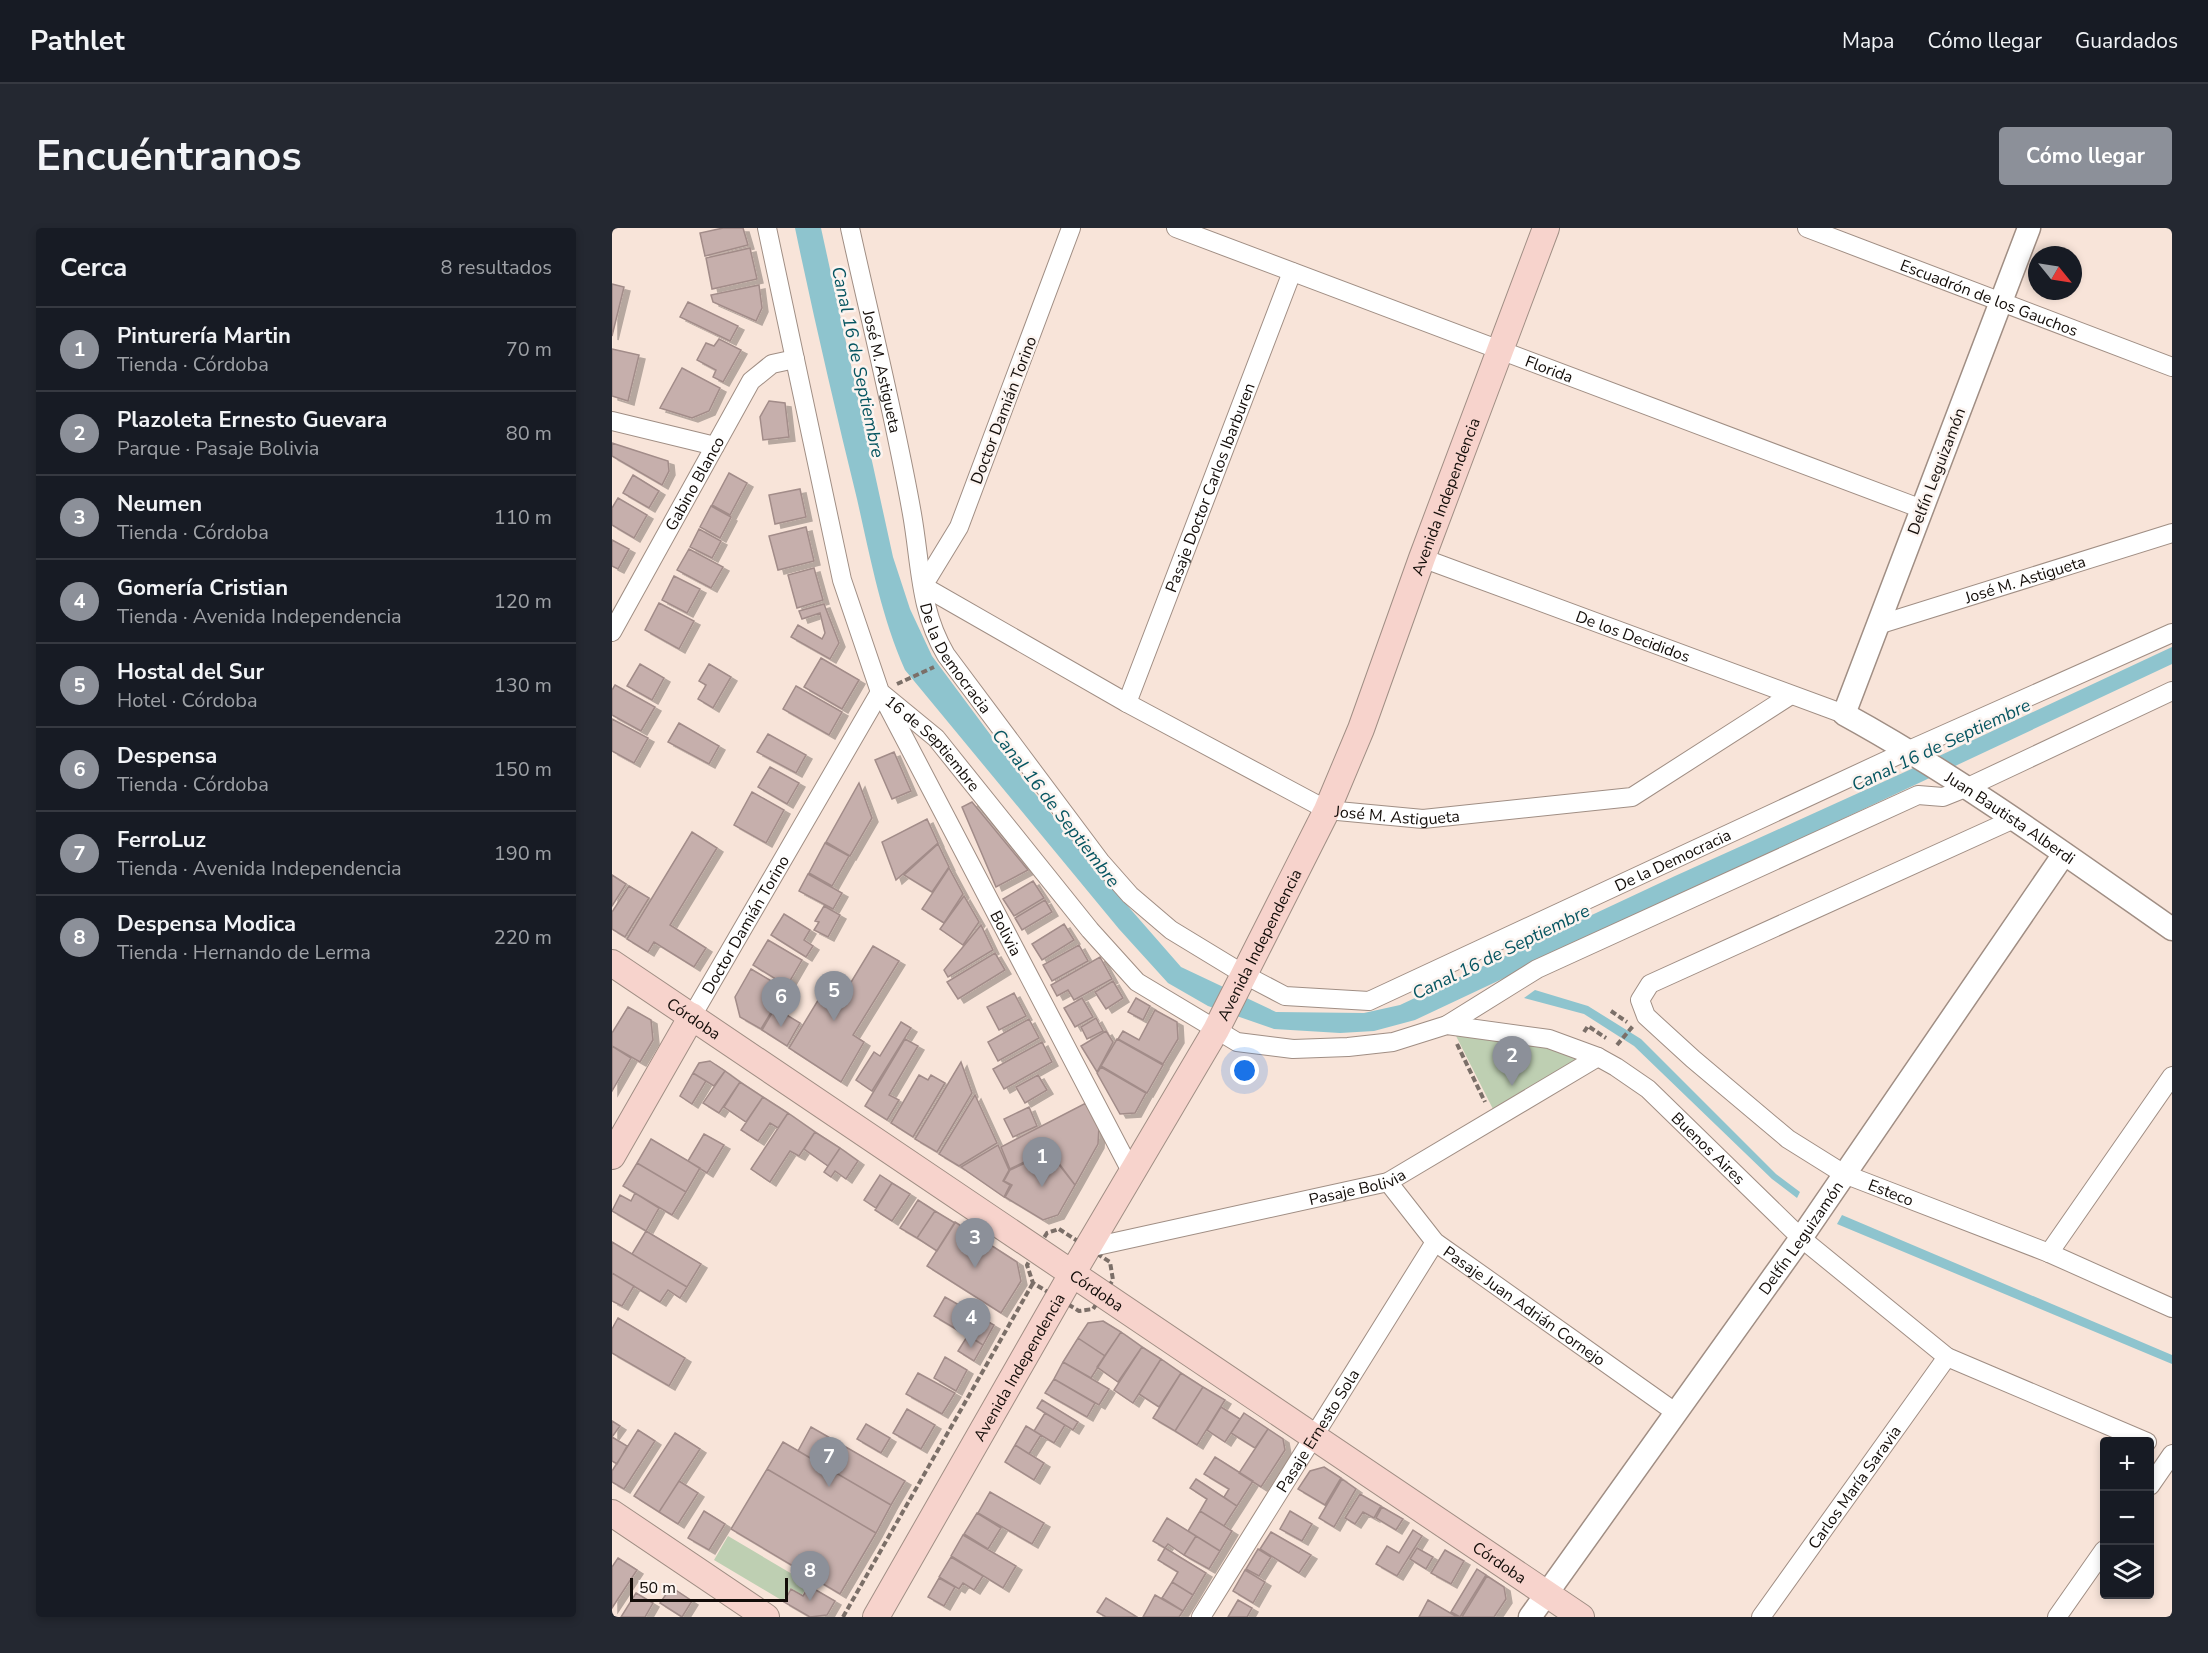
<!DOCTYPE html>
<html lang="es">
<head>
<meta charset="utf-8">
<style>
  :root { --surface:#171b24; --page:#242831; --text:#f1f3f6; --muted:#9ea1a6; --line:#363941; --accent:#8c9099 }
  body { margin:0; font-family:"Nunito Sans",sans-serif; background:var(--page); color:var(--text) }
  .controls { position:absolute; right:18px; bottom:18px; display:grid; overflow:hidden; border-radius:6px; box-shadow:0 3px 9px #0003 }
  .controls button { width:54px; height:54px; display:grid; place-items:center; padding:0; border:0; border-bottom:2px solid var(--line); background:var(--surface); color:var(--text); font:30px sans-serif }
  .compass { position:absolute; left:1416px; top:18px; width:54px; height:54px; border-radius:50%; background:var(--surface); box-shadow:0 3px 9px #0003; rotate:120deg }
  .scale { position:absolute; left:18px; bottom:15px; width:158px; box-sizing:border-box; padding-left:6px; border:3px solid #130d09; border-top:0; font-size:16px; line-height:21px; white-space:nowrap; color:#130d09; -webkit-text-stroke:4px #fcf4f0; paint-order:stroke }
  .you { position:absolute; left:633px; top:843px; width:21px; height:21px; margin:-15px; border:4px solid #fff; border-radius:50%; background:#1a73e8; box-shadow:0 0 0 9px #1a73e833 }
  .badge { display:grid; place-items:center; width:39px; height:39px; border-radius:50%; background:var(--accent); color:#fff; font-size:20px; font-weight:700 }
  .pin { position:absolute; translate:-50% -50px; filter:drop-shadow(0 2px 3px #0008) }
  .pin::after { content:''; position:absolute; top:32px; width:21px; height:18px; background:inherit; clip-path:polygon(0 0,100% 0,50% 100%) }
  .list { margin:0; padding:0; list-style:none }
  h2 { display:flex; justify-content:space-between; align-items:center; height:78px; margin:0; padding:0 24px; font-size:26px }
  h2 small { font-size:20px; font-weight:400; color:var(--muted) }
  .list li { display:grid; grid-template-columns:39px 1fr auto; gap:18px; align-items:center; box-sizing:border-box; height:84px; padding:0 24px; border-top:2px solid var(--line) }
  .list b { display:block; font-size:22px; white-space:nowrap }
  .list p { margin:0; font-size:20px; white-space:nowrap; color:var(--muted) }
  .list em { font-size:20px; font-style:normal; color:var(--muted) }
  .icon { flex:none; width:33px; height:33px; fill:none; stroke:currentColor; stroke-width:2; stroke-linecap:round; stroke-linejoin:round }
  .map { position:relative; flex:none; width:1560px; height:1389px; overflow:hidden; border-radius:6px }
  header { display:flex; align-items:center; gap:36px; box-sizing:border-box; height:84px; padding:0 30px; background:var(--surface); border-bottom:2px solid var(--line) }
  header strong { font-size:28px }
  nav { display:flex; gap:33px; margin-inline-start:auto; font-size:21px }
  .intro { display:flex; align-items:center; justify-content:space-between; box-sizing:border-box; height:144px; padding:0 36px }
  h1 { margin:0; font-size:42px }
  .button { padding:15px 27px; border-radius:6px; background:var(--accent); color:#fff; font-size:21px; font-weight:700 }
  main { display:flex; gap:36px; padding:0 36px }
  aside { flex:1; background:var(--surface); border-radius:6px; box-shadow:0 3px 9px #0003 }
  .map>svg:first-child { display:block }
  .green { fill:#becfb2 }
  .water { fill:#8ec4ce }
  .building { fill:#c6afac; stroke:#a28c89; stroke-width:1.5; filter:url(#shadow) }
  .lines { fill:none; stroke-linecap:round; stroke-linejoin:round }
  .minor-casing { stroke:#a08e84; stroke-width:20 }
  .tertiary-casing { stroke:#a08e84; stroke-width:25 }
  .secondary-casing { stroke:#a08e84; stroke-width:28 }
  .path { stroke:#7b6f68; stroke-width:4; stroke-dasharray:6 3; stroke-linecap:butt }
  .minor { stroke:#fff; stroke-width:18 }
  .tertiary { stroke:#fff; stroke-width:22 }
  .secondary { stroke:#f7d3cc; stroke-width:26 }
  .labels { text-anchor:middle; stroke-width:5; stroke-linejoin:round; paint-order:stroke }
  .street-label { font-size:16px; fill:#130d09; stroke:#fcf4f0 }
  .water-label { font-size:18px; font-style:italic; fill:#065561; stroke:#fcf4f0 }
</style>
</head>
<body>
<header>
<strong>Pathlet</strong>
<nav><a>Mapa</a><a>Cómo llegar</a><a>Guardados</a></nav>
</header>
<div class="intro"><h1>Encuéntranos</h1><a class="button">Cómo llegar</a></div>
<main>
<aside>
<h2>Cerca<small>8 resultados</small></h2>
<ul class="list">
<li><span class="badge">1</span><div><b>Pinturería Martin</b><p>Tienda · Córdoba</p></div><em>70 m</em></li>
<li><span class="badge">2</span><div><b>Plazoleta Ernesto Guevara</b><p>Parque · Pasaje Bolivia</p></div><em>80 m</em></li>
<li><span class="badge">3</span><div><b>Neumen</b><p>Tienda · Córdoba</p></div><em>110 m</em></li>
<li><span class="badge">4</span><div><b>Gomería Cristian</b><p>Tienda · Avenida Independencia</p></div><em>120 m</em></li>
<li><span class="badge">5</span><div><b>Hostal del Sur</b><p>Hotel · Córdoba</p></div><em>130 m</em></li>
<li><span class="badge">6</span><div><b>Despensa</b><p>Tienda · Córdoba</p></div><em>150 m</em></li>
<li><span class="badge">7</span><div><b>FerroLuz</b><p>Tienda · Avenida Independencia</p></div><em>190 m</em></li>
<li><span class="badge">8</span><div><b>Despensa Modica</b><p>Tienda · Hernando de Lerma</p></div><em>220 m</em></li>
</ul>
</aside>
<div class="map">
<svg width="1560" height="1389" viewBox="0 0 1560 1389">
  <defs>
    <filter id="shadow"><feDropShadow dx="6" dy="4" stdDeviation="0" flood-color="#0004"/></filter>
  </defs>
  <rect width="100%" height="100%" fill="#f8e4d9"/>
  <path class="green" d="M841,802L936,815L977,830L883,885Z
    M116,1308L197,1356L190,1367L179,1360L171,1373L102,1332Z"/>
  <path class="water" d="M183,0H209L281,329L298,381L320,428L409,548L486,644L569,739L664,784L752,785L788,777L1063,648L1295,543L1560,419V436L803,792L762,803L728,805L662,801L596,778L556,755L507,701L293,442C269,388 258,328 245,271C223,181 202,91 183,0Z
    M923,762L976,778L1029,811L1164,946L1188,964L1185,970L1160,951L1022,818L972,786L912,770Z
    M1230,987L1560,1127V1136L1225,996Z"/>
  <path class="building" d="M111,0H131L136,17L93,28L88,5Z
    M138,20L145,51L100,61L94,30Z
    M0,56L12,59L0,108Z
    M147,57L150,80L144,93L101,74L99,67Z
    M76,74L126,98L118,113L68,89Z
    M107,111L129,122L111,154L101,149L104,142L85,132L94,115L102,118Z
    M0,121L27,127L16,173L0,168Z
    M70,140L108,160L97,183L80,190L48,180Z
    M157,173L173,175L177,209L151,212L148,189Z
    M0,215L56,233L57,243L50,257L0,228Z
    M117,245L135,255L118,287L100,277Z
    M21,247L47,263L37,280L11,265Z
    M188,261L194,289L163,296L157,267Z
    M6,270L35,287L22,310L0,297V280Z
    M99,278L119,289L108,310L88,299Z
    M194,299L202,333L166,342L157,308Z
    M87,301L109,313L100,330L78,319Z
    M0,312L17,321L6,341L0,338Z
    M77,321L111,339L99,360L65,342Z
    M202,340L211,372L185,380L176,347Z
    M62,348L88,361L75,385L50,372Z
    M47,375L82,393L67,421L33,402Z
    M212,376L227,415L218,431L179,409L186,397L210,411L213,405L208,385L190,391L187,383Z
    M209,430L247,452L230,481L192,459Z
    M28,436L52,450L40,472L15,458Z
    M97,436L119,449L101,480L86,471L94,457L87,453Z
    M3,457L43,479L29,503L0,487V462Z
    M184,458L230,484L217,507L171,481Z
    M0,491L36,510L22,535L0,523Z
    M67,495L107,518L97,536L56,514Z
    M156,506L194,527L184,545L145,524Z
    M282,524L299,563L280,571L263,532Z
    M158,539L187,555L175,576L146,559Z
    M247,555L260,590L238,628L214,614Z
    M140,564L172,582L154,615L122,597Z
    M360,574L416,642L384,659L350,579Z
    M315,591L326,615L284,652L270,614Z
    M80,604L105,620L58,697L94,720L82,739L42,714L36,724L15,711Z
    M213,615L237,628L220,658L197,645Z
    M326,616L337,639L320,664L292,647Z
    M337,640L351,666L332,695L310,681Z
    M196,646L230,665L221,681L187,663Z
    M0,647L14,656L0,678Z
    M421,653L432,670L402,688L391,671Z
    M17,658L37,670L13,709L0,701V684Z
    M352,668L367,694L351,717L328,701Z
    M433,672L440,684L410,702L403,690Z
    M212,678L228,687L216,709L202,702L207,694L203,693Z
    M172,686L198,702L192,712L201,718L194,729L159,707Z
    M452,696L462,712L430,732L420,716Z
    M369,697L381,722L336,749L332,742Z
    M156,712L190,732L175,758L141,737Z
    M467,717L476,733L440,753L431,737Z
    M261,718L287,733L241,807L252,814L229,854L177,820L208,769L224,779Z
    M383,725L393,742L346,771L335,754Z
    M488,729L500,751L462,772L456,762L445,768L439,757Z
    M139,741L173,761L149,801L128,789L123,769Z
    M501,753L511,770L494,781L483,764Z
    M402,765L414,788L387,802L375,779Z
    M470,770L481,789L463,799L452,780Z
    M524,770L538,778L531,792L516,784Z
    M16,779L39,792L41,812L28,834L0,818V805Z
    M163,780L188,795L175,818L150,802Z
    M543,782L565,794L566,811L551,836L506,811L511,803L527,812Z
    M484,790L491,803L475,811L469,799Z
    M417,791L427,810L386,833L376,814Z
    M289,794L299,800L260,863L244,852L262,824L268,828Z
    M494,803L501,814L485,844L469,818Z
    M293,811L306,818L277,867L287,872L275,892L253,878Z
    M505,811L551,837L535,865L489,838Z
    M430,814L440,834L392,861L381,841Z
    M0,818L19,830L0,863Z
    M98,833L113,843L102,858L81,845L87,835Z
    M349,834L360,865L325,924L303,911Z
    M489,839L534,865L523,885L508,886L485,845Z
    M113,843L128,854L107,885L91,875Z
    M81,845L94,853L80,876L68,868Z
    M307,847L316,852L319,847L333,855L301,909L279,895Z
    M426,847L435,862L413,875L404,859Z
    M128,854L151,869L134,894L112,879Z
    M363,867L385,915L347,938L327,926Z
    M151,869L176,885L166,900L158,895L146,913L129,902Z
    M474,875L487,898L486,916L463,957L437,922L398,941L389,919Z
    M417,879L425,898L401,909L392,891Z
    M176,885L203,904L187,928L178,923L158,954L139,941Z
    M203,904L228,920L216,938L192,921Z
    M92,906L112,917L95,945L76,933Z
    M39,911L88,940L74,964L25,935Z
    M386,917L397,942L391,953L398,957L392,969L349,939Z
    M228,920L246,933L234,951L223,943L219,949L212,944Z
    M437,924L463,957L446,987L431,992L393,969L400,957L392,953L398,942Z
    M25,935L74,964L60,987L11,958Z
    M268,947L280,955L264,980L252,972Z
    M280,955L298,966L280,993L263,982Z
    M23,965L47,980L34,1003L0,983L8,967L19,973Z
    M306,972L323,983L305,1010L288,1000Z
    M323,983L343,995L325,1023L305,1010Z
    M343,994L405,1034L409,1053L389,1085L315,1038Z
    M34,1003L89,1036L75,1059L20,1026Z
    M0,1014L75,1059L68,1070L56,1062L48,1074L0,1045Z
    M0,1045L22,1058L10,1078L0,1073Z
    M333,1069L382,1097L371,1117L322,1088Z
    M6,1090L73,1130L57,1158L0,1125V1101Z
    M491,1093L509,1104L493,1128L466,1110L476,1095Z
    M509,1104L530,1119L506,1154L485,1139Z
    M356,1107L371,1117L362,1133L346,1123Z
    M466,1110L493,1128L479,1150L451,1134Z
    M530,1119L549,1131L521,1175L502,1162Z
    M333,1129L355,1142L344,1163L322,1150Z
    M549,1131L569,1145L547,1179L527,1166Z
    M451,1134L497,1161L487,1177L442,1151Z
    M306,1145L343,1165L330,1186L294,1166Z
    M569,1145L591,1159L563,1203L541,1190Z
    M442,1151L483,1175L475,1189L433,1165Z
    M591,1159L613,1172L585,1217L563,1203Z
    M430,1172L466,1194L461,1202L425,1180Z
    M609,1179L628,1191L613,1214L595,1202Z
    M295,1181L323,1197L309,1221L281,1205Z
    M433,1185L453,1197L442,1215L422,1203Z
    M632,1185L656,1201L643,1220L619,1205Z
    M0,1193L8,1198L0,1209Z
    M254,1196L278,1210L269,1225L245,1211Z
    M414,1198L429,1207L417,1226L403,1217Z
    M199,1199L293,1253L279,1277L186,1223Z
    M656,1201L671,1211L673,1222L649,1259L627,1245Z
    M26,1202L43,1213L12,1261L0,1254V1243Z
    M63,1205L88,1221L47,1284L22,1268Z
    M0,1209L15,1218L5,1236L0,1233Z
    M171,1214L279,1277L264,1305L155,1241Z
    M403,1217L432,1235L422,1252L393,1234Z
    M603,1229L641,1253L625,1278L612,1269L617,1261L592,1246Z
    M712,1239L729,1250L713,1277L686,1261L698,1243Z
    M155,1241L264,1305L228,1366L119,1301Z
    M584,1251L625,1278L612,1298L588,1283L595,1271L578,1260Z
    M730,1251L744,1261L722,1299L707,1290Z
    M67,1253L86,1265L66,1296L47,1284Z
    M378,1264L432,1295L420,1316L366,1285Z
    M748,1266L769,1278L762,1290L751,1284L743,1296L733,1290Z
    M770,1279L791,1291L784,1302L764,1290Z
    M92,1283L113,1296L97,1322L76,1310Z
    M588,1283L620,1303L608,1323L576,1303Z
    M678,1283L700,1296L690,1313L668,1301Z
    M365,1285L389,1300L376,1321L352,1306Z
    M555,1290L584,1308L572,1327L556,1316L553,1320L541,1313Z
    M801,1302L810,1308L785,1348L764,1336L775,1318L787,1325Z
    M659,1304L699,1327L687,1345L648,1321Z
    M351,1307L404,1338L391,1360L339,1328Z
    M584,1308L608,1323L597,1341L572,1327Z
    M553,1320L594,1345L581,1367L560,1354L566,1344L546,1332Z
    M805,1320L821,1329L814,1341L798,1331Z
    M646,1321L659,1329L647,1348L634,1341Z
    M833,1322L852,1333L839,1356L819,1345Z
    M339,1329L371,1348L362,1362L351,1355L347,1361L327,1349Z
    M6,1330L25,1342L0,1380V1339Z
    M865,1341L874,1347L848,1389L839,1384Z
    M633,1342L653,1354L641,1375L621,1363Z
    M875,1348L892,1359L894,1371L882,1389H850Z
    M327,1350L343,1359L332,1378L316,1369Z
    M560,1354L581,1367L571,1383L550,1370Z
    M197,1358L223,1373L215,1387L198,1389L172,1374L179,1361L191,1368Z
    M59,1359L80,1373L70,1389L48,1375Z
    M24,1365L41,1375L33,1389H9Z
    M543,1367L571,1383L567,1389H531Z
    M494,1370L525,1389H494L485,1384Z
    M626,1372L640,1380L635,1389H616Z
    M816,1372L845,1389H807Z"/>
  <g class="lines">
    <defs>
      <g id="minor">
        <path id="s1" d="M155,0L230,352L268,464L324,510L478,702L525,754L625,814L681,821L736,819L781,814L835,797L937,811L986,829L1004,839L1036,861L1189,1010L1335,1129L1535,1214"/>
        <path id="s2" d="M238,0C259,95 283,190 300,286C309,337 307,381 334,427L488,633L518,667L559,702L633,747L673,768L757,773L1297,522L1560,405"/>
        <path id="s3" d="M459,0L347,299L311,358L515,475L715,582L811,591L1020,569L1179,467"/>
        <path id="s4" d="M564,0L1310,281"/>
        <path id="s5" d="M1195,0L1560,139"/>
        <path d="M0,193L103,218"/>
        <path id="s6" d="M810,330L1232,486"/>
        <path id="s7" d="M1266,397L1560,305"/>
        <path id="s8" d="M0,404L139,153L160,136L183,131"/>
        <path id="s9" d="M272,471L520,945"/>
        <path id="s10" d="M515,475L680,44"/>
        <path id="s11" d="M1402,591L1038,756L1028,772L1034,788L1081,831L1176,911L1232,946L1437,1025L1560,1080"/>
        <path id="s12" d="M80,788L268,464"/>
        <path d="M835,797L925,741L1306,567L1331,569L1356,559L1560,463"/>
        <path id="s13" d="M776,954L823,1014L1063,1184"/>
        <path id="s14" d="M476,1020L776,954L986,829"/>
        <path d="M1437,1025L1560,848"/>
        <path d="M1538,1258L1560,1226"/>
        <path id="s15" d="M589,1389L823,1014"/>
        <path id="s16" d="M1149,1389L1335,1129"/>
        <path d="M1445,1389L1492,1322"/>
      </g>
      <g id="tertiary">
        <path id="s17" d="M1417,0L1232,486C1347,549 1453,626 1560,701"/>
        <path id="s18" d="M918,1389L1189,1010L1452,626"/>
      </g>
      <g id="secondary">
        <path id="s19" d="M0,735L969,1389"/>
        <path d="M0,928L80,788"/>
        <path d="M0,1285L154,1389"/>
        <path id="s20" d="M264,1389L460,1046L604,802L715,582L749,501L810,330L934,0"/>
      </g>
    </defs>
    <use href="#minor" class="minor-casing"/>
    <use href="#tertiary" class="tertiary-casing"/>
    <use href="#secondary" class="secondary-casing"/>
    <path class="path" d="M285,456L322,439
      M999,783L1015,794
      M972,804L976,798L994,810
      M845,816L873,874
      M1005,817L1021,798
      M447,1001L498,1034L501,1052L481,1081L467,1083L421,1055L415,1037L435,1005Z
      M231,1389L421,1055"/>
    <use href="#minor" class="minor"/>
    <use href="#tertiary" class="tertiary"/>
    <use href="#secondary" class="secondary"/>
  </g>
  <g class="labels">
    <g class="street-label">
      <text dy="6" stroke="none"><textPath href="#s5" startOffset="195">Escuadrón de los Gauchos</textPath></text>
      <text dy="6" stroke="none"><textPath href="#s4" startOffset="399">Florida</textPath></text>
      <text dy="6" stroke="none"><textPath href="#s2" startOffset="147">José M. Astigueta</textPath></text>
      <text transform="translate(391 182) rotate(-69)" y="6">Doctor Damián Torino</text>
      <text transform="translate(1324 243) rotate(-69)" y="6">Delfín Leguizamón</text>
      <text dy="6" stroke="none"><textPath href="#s8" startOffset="170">Gabino Blanco</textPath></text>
      <text dy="6" stroke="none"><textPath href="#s10" startOffset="231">Pasaje Doctor Carlos Ibarburen</textPath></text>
      <text dy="6" stroke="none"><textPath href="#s20" startOffset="1260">Avenida Independencia</textPath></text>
      <text dy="6" stroke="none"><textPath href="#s7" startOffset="154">José M. Astigueta</textPath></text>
      <text dy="6" stroke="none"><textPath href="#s6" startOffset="225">De los Decididos</textPath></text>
      <text dy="6" stroke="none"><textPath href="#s2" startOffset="446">De la Democracia</textPath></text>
      <text dy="6" stroke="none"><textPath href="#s1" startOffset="552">16 de Septiembre</textPath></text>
      <text dy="6" stroke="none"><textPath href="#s3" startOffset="921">José M. Astigueta</textPath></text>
      <text dy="6" stroke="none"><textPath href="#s17" startOffset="716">Juan Bautista Alberdi</textPath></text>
      <text dy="6" stroke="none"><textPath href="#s2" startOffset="1346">De la Democracia</textPath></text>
      <text dy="6" stroke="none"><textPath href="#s12" startOffset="106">Doctor Damián Torino</textPath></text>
      <text dy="6" stroke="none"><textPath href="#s9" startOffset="264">Bolivia</textPath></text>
      <text dy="6" stroke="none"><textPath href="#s20" startOffset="774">Avenida Independencia</textPath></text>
      <text dy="6" stroke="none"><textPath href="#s19" startOffset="99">Córdoba</textPath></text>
      <text dy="6" stroke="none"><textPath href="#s1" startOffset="1496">Buenos Aires</textPath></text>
      <text dy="6" stroke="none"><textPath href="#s14" startOffset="276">Pasaje Bolivia</textPath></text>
      <text dy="6" stroke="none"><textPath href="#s11" startOffset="740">Esteco</textPath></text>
      <text dy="6" stroke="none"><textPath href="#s18" startOffset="466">Delfín Leguizamón</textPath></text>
      <text dy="6" stroke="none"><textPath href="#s19" startOffset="585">Córdoba</textPath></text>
      <text dy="6" stroke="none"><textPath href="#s13" startOffset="186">Pasaje Juan Adrián Cornejo</textPath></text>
      <text dy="6" stroke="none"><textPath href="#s20" startOffset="288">Avenida Independencia</textPath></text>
      <text dy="6" stroke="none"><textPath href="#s15" startOffset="220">Pasaje Ernesto Sola</textPath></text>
      <text dy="6" stroke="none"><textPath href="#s16" startOffset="160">Carlos María Saravia</textPath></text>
      <text dy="6" stroke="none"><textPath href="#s19" startOffset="1071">Córdoba</textPath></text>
    </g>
    <g class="water-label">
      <text transform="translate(246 134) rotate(78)" y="6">Canal 16 de Septiembre</text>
      <text transform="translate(1329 517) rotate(-25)" y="6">Canal 16 de Septiembre</text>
      <text transform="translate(444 580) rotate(52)" y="6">Canal 16 de Septiembre</text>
      <text transform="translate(889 724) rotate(-26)" y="6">Canal 16 de Septiembre</text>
    </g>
  </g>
</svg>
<div class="controls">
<button>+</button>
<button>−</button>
<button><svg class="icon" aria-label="layers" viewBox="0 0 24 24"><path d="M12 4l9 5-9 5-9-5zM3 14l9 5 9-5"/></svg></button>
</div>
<svg class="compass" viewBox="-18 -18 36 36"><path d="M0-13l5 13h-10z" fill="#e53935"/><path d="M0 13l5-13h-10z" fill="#9ea1a6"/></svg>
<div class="scale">50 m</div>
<div class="you"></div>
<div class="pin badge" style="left:430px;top:959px">1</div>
<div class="pin badge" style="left:900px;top:858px">2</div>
<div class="pin badge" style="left:363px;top:1040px">3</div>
<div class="pin badge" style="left:359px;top:1120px">4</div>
<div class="pin badge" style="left:222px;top:793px">5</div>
<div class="pin badge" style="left:169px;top:799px">6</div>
<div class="pin badge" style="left:217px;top:1259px">7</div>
<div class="pin badge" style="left:198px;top:1373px">8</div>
</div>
</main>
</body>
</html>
